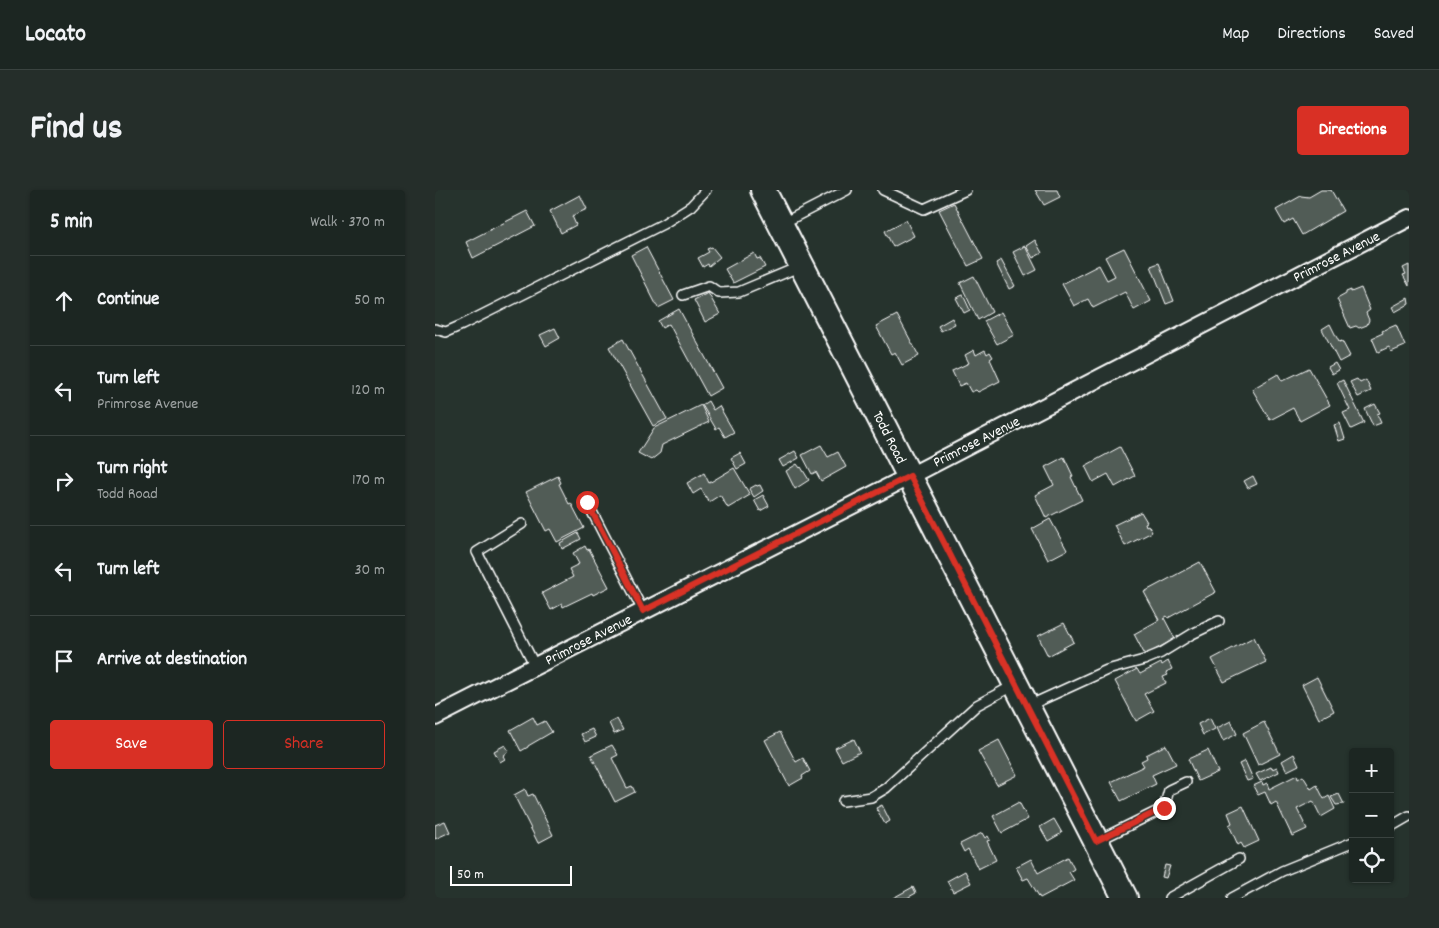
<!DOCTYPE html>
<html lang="en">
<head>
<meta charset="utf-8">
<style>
  :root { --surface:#1c2622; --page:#252e2a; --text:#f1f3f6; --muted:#a0a5a5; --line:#3a4340; --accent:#d93025 }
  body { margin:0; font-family:Dekko,sans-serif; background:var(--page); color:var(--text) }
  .controls { position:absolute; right:15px; bottom:15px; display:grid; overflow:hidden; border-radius:5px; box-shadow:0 1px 4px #0004 }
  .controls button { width:45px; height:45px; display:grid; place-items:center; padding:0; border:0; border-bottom:1px solid var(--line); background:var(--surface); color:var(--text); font:25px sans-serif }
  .scale { position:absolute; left:15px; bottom:12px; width:122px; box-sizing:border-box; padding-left:5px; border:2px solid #fff; border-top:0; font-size:14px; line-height:18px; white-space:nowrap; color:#fff; -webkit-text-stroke:4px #26332d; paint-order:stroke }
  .stop { position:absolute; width:15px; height:15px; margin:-11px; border:4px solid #d93025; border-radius:50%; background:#fff }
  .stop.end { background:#d93025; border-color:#fff; box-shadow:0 1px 5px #0008 }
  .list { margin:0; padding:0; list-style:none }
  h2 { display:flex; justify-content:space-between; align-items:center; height:65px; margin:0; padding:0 20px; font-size:21px }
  h2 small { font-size:16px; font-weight:400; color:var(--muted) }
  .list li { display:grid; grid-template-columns:32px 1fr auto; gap:15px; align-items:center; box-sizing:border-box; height:90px; padding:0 20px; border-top:1px solid var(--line) }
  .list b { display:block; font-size:19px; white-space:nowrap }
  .list p { margin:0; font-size:16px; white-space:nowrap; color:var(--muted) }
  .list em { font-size:16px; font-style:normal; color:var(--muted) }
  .actions { display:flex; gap:10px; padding:15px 20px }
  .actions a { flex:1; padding:11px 0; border:1px solid var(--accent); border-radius:5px; text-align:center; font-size:18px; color:var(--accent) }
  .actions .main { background:var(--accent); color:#fff }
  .icon { flex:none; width:28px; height:28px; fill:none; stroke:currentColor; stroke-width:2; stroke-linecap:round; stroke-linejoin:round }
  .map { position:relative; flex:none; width:974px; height:708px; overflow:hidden; border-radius:5px }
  header { display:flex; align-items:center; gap:30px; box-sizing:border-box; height:70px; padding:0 25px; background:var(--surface); border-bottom:1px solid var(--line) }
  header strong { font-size:24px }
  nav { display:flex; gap:28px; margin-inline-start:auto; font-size:18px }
  .intro { display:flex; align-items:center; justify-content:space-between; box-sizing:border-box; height:120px; padding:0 30px }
  h1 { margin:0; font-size:35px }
  .button { padding:12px 22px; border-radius:5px; background:var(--accent); color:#fff; font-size:18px; font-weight:700 }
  main { display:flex; gap:30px; padding:0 30px }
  aside { flex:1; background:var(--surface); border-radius:5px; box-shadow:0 1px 4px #0004 }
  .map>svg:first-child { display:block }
  .building { fill:#515c57; stroke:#fff }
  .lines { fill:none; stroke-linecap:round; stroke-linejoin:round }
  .lane-casing { stroke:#fff; stroke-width:12 }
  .street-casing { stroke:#fff; stroke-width:20 }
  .secondary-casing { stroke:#fff; stroke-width:28 }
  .lane { stroke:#26332d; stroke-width:9 }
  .street { stroke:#26332d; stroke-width:16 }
  .secondary { stroke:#26332d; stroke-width:24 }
  .route { stroke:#d93025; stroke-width:6 }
  .labels { text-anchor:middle; stroke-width:4; stroke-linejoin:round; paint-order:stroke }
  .street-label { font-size:15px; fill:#fff; stroke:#26332d }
</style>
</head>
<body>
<header>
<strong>Locato</strong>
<nav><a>Map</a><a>Directions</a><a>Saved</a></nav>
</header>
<div class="intro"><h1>Find us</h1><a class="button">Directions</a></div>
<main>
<aside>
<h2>5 min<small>Walk · 370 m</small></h2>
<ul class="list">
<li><svg class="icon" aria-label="ahead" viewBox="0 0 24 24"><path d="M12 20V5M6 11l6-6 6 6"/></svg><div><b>Continue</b></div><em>50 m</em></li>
<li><svg class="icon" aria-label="left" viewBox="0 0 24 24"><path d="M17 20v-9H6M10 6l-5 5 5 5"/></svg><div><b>Turn left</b><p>Primrose Avenue</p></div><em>120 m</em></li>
<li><svg class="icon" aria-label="right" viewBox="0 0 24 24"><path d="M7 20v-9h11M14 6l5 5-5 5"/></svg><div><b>Turn right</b><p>Todd Road</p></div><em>170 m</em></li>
<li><svg class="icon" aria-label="left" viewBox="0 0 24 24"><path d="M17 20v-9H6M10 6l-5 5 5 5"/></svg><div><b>Turn left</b></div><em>30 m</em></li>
<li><svg class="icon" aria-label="arrive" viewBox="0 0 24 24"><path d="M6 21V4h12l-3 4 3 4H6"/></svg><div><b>Arrive at destination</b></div></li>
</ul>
<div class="actions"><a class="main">Save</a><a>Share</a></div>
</aside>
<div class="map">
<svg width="974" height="708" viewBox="0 0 974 708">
  <rect width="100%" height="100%" fill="#26332d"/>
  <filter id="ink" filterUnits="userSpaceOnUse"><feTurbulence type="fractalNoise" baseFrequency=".02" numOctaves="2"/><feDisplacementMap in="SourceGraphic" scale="10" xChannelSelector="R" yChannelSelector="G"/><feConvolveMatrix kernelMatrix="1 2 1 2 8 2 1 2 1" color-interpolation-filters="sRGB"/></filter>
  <g filter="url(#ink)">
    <path class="building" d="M600,0H622L625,7L609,15Z
      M886,0H896L908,21L867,45L858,29L849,34L841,20L866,6L874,7Z
      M145,5L152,19L137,26L141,35L126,43L115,21Z
      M519,13L548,69L533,76L504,20Z
      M92,21L100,36L38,68L31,52Z
      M471,30L479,46L458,57L450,41Z
      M600,50L607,63L598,68L591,56Z
      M590,56L602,80L590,86L578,62Z
      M211,57L239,110L223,118L196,65Z
      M277,57L285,67L274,76L273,74L268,77L263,68L274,62L272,59Z
      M689,58L716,111L699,120L690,102L658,118L653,109L639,116L627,94L664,75L672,90L680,86L670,67Z
      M319,63L322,69L325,68L330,77L298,93L290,79Z
      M566,70L580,96L574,99L561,73Z
      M724,73L739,111L731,114L716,76Z
      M974,75V96L968,85L971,84L968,78Z
      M539,86L557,122L543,130L525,93Z
      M926,98L935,120L931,123L934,130L932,135L924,138L921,136L915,138L902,109L911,104V102L916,100V102Z
      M273,103L285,124L270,132L259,110Z
      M528,105L535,120L529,123L521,108Z
      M973,108L974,114L960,122L957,117Z
      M244,119L287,198L273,206L234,134L227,138L223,131Z
      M566,122L579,145L562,154L549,131Z
      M462,125L484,166L467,175L460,162L456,164L441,136Z
      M517,128L520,134L506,141L503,136Z
      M895,134L904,152L907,151L915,166L904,172L887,139Z
      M961,135L970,156L956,162L954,157L943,162L937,148L948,143L947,141Z
      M120,138L125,148L111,156L105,145Z
      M188,149L232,229L218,236L174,157Z
      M539,160L541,165L550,160L552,164L555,162L558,167L555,169L565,191L543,202L541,200L536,202L531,193L524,196L517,181L534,173L530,165Z
      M900,173L904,180L897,184L893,177Z
      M874,178L895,215L865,231L858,218L835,230L817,199L843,184L847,191Z
      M922,189L925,193L931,190L936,201L923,207L915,192Z
      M908,190L929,233L916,239L908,223L915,220L902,193Z
      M273,211L278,220L284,216L299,242L290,247L284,237L281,239L267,215Z
      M940,214L945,223L942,224L946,233L938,236L930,219Z
      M266,215L274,232L227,255L225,263L216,270L203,263L219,238Z
      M905,233L910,249L904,251L899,235Z
      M386,255L393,267L403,262L411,277L386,291L381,282L377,284L367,265Z
      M685,257L700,286L680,297L673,284L658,292L650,276Z
      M360,261L364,268L348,277L344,270Z
      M305,263L311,274L302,279L296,268Z
      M629,267L638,286L636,287L647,310L611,328L600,305L619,295L610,277Z
      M362,274L365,278L366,277L374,290L360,299L351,281Z
      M299,278L315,305L293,318L285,305L274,312L266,299L258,304L252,293L269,283L274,293Z
      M123,286L126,293L124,294L134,314L136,313L149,338L122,352L115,339L111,341L91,302Z
      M818,286L822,294L813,298L809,291Z
      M321,295L322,296L325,295L328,301L319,307L314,299Z
      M328,305L334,316L325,321L319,310Z
      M706,322L712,332L710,333L711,336L713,335L717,342L690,356L679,335Z
      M615,329L632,360L613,370L597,339Z
      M143,343L146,349L127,359L125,353Z
      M150,356L152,360L154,359L174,397L158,405L157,403L128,417L127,414L116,420L107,403L138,387L134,379L144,374L138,363Z
      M765,372L781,402L733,428L732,426L729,428L740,449L710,465L699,444L724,430L709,402Z
      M629,433L639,452L613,466L603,446Z
      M819,447L831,472L789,492L777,469Z
      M733,471L737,479L731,482L733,485L728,487L731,493L709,504L719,521L701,531L680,491L702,479L705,484L726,473L727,475Z
      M882,487L899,521L884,529L867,495Z
      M98,527L102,535L110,531L117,542L93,556V557L86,561L75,540Z
      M775,528L780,539L768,545L763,534Z
      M182,529L188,540L179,544L174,533Z
      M796,531L802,544L788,551L782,538Z
      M829,532L845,564L823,575L808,543Z
      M157,539L161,547L150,552L146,544Z
      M345,542L361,572L368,568L375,581L367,586L368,588L354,596L330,550Z
      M419,549L425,562L407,571L400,558Z
      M564,550L582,585L562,595L543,561Z
      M70,555L74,561L68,566L70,569L65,572L59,561Z
      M177,555L183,565L177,568L192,598L197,596L200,602L180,612L156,565Z
      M731,555L741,574L717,585L721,594L686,611L676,592L709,576L706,571L712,568L711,565Z
      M773,560L783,582L763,591L753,569Z
      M859,564L864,575L852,581L847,571Z
      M810,571L818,589L812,591L804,574Z
      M836,577L837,579L842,577L844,582L825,591L821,584Z
      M862,585L863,589L868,586L876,599L882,595L889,609L894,606L900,619L886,627L878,611L862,619L872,639L857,646L841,612L836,615L830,602L823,605L818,596L827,592L828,595L832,593L834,599Z
      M90,599L93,606L98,604L118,645L103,653L79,605Z
      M904,604L909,614L901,615L896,607Z
      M584,612L593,629L567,643L558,626Z
      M447,615L455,631L450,634L441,618Z
      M808,616L824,651L809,658L806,653L803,655L794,635L797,633L793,623Z
      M619,629L627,643L613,651L605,637Z
      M10,631L15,642L0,649V635Z
      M547,643L550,648L553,646L555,650L552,651L561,670L543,679L533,659L529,662L525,654Z
      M633,667L639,679L634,682L639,690L605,708L593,688L588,690L581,677L596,669L603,683Z
      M730,675L735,676L731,688L727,687Z
      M530,681L536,693L518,702L512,691Z
      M478,697L481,703L472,708H458Z"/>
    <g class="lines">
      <defs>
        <path id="lane" d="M448,0L489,19L531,0
          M346,34L412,0
          M248,105L274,96L284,103L304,102L366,76
          M0,139L11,142L27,135L228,34L256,16L271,0
          M152,312L208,421
          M87,334L42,362L100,476
          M593,516L672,480L709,470L726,463L757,444L784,431
          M408,611L436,607L451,598L542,515L581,494
          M955,637L974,626
          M662,651L729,618L734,600L751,592
          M734,708L804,669
          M797,708L847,681L918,652"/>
        <path id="street" d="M0,527L475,286L974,28"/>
        <path id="secondary" d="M328,0L690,708"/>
      </defs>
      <use href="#lane" class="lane-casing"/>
      <use href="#street" class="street-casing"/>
      <use href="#secondary" class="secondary-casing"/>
      <use href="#lane" class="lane"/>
      <use href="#street" class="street"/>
      <use href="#secondary" class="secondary"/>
    </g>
  </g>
  <g class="lines" filter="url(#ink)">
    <path class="route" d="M152,312L208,421L475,286L661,651L729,618"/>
  </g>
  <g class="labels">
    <g class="street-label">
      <text transform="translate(901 66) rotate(-27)" y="5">Primrose Avenue</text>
      <text transform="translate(455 247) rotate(63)" y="5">Todd Road</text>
      <text transform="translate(541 251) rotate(-27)" y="5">Primrose Avenue</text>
      <text transform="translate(153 449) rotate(-27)" y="5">Primrose Avenue</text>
    </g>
  </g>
</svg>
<div class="controls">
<button>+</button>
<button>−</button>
<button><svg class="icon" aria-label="locate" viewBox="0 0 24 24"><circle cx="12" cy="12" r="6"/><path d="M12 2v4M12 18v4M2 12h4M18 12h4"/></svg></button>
</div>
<div class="scale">50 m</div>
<div class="stop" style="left:152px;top:312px"></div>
<div class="stop end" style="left:729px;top:618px"></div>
</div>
</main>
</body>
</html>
